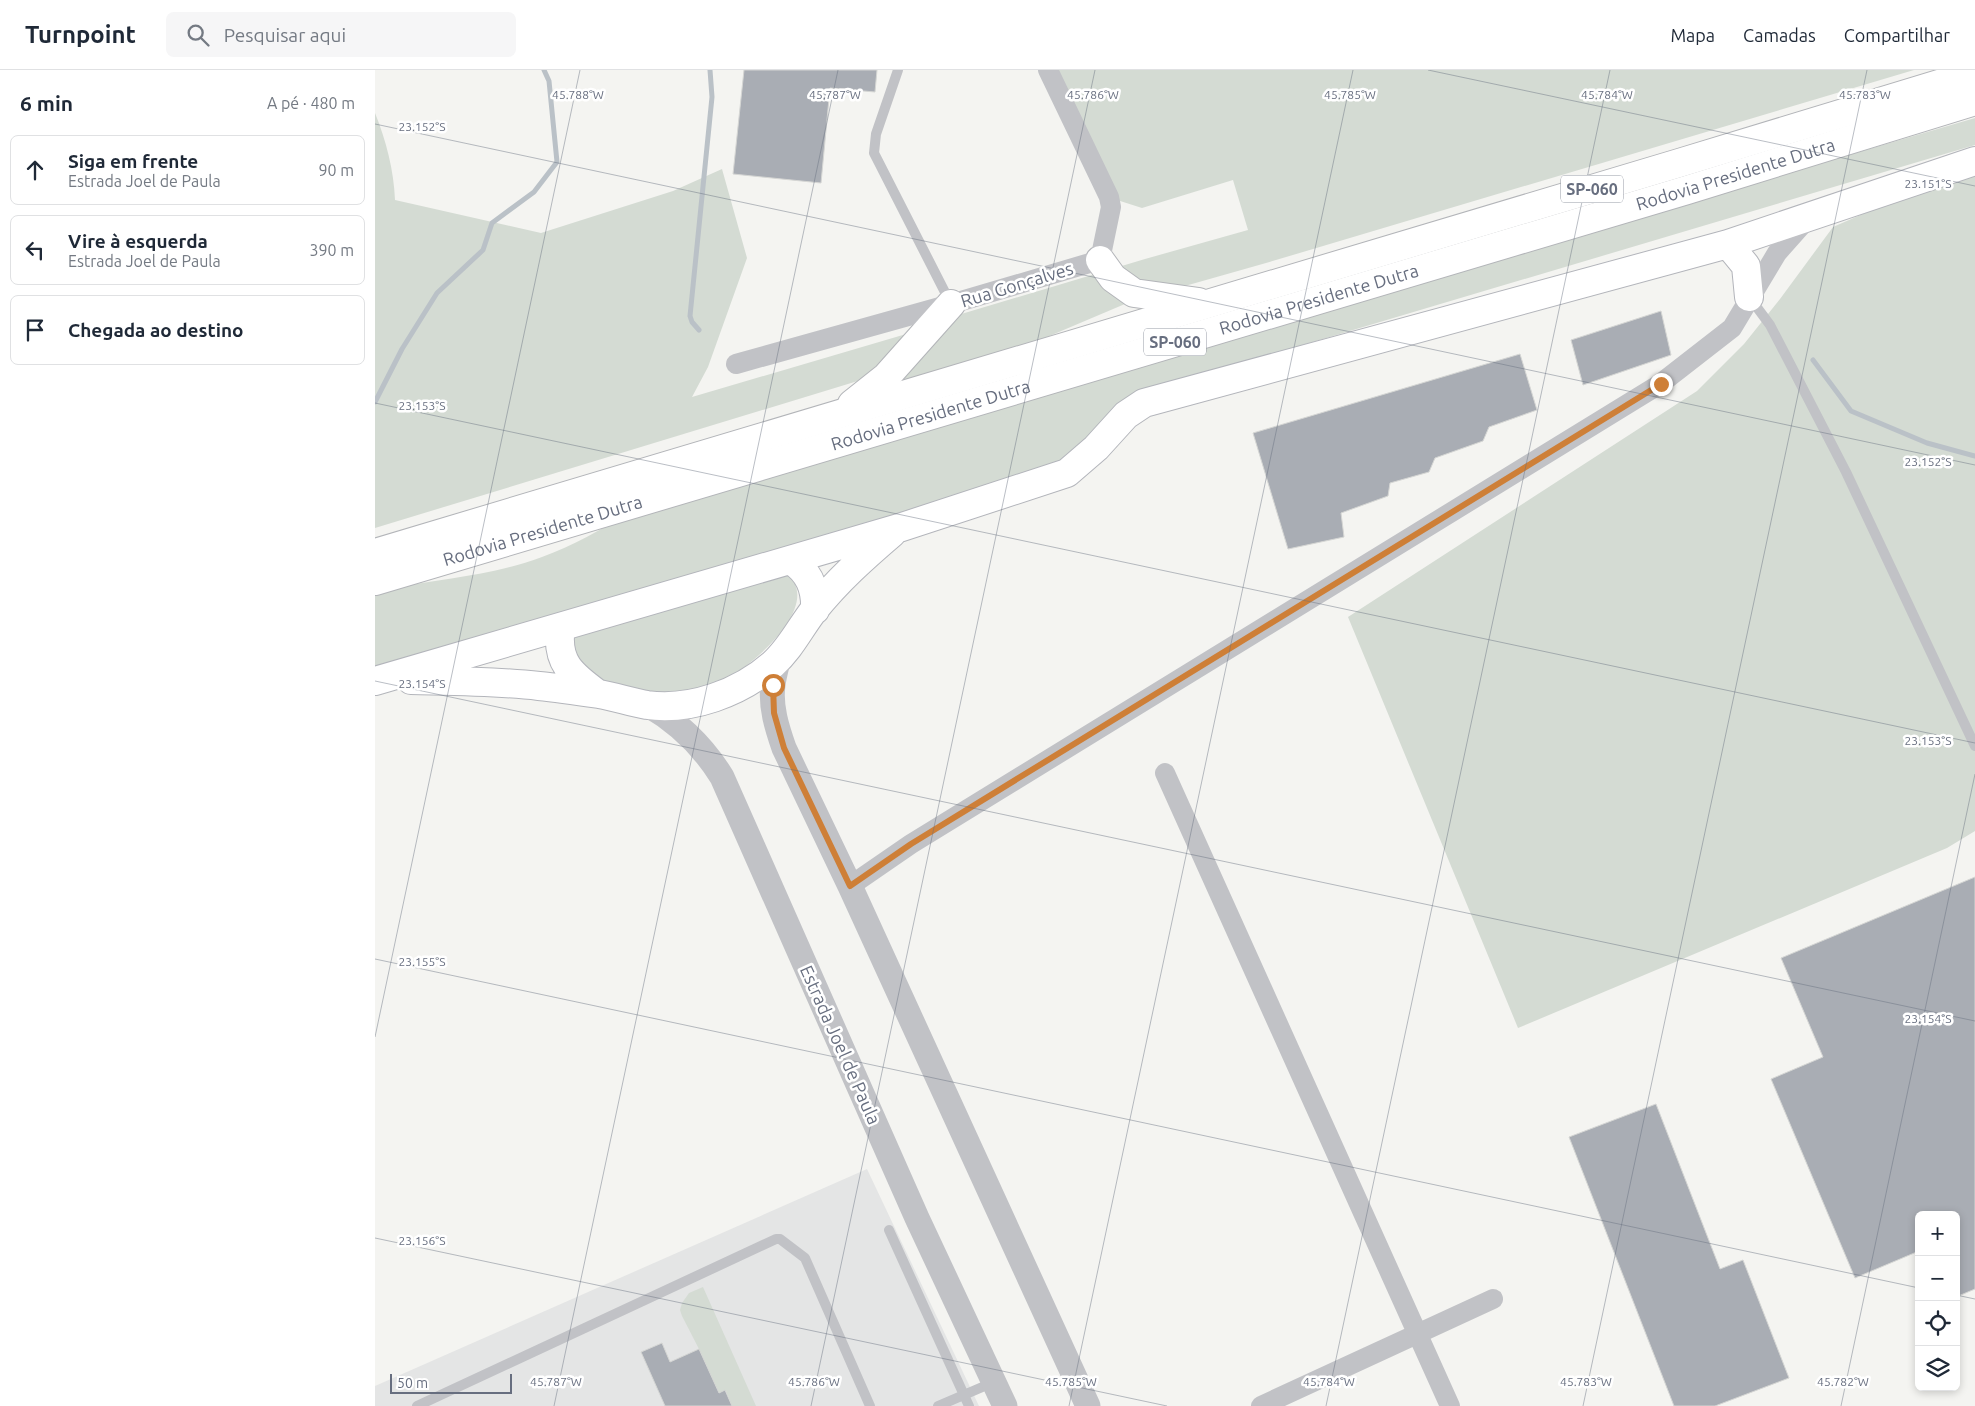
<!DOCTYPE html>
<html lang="pt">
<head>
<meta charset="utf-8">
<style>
  :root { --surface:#fff; --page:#f6f6f7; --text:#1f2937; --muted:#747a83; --line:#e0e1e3 }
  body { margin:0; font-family:Ubuntu,sans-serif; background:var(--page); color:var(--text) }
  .controls { position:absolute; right:15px; bottom:15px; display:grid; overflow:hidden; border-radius:8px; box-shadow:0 2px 8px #0003 }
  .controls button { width:45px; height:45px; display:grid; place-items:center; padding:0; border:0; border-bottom:1px solid var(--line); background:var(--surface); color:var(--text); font:25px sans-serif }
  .scale { position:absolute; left:15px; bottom:12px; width:122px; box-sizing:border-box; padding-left:5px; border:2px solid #676e7f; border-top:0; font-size:14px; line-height:18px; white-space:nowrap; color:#676e7f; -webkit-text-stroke:4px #fff; paint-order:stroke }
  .stop { position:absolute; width:15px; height:15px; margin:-11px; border:4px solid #ce7f37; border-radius:50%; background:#fff }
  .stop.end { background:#ce7f37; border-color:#fff; box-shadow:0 1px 5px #0008 }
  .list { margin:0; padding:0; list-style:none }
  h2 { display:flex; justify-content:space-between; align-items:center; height:65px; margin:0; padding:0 20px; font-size:21px }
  h2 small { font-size:16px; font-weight:400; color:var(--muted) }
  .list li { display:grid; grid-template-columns:32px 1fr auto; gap:15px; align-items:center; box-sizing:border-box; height:70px; margin:0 10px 10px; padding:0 10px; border:1px solid var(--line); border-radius:8px }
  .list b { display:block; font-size:19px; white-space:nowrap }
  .list p { margin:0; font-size:16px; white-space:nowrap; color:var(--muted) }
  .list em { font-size:16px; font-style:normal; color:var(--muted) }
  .icon { flex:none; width:28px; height:28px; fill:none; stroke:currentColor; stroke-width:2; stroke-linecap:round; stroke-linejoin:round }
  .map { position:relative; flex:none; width:1600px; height:1336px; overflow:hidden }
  header { display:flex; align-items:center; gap:30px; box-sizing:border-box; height:70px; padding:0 25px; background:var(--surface); border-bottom:1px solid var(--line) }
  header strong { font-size:24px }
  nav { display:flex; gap:28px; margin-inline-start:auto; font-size:18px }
  .search { width:350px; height:45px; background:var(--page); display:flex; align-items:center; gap:12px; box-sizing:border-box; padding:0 18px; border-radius:8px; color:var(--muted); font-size:19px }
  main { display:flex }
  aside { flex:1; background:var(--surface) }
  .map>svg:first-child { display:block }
  .built { fill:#e4e5e5 }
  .green { fill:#d4dbd3 }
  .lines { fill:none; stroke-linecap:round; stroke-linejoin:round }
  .stream { stroke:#bac1c7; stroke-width:5 }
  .building { fill:#a9adb4; stroke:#d5d6d4 }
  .secondary-casing { stroke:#b3b5bb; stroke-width:30 }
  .motorway-casing { stroke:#b3b5b9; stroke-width:30 }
  .service { stroke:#c1c2c6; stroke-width:10 }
  .minor { stroke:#c1c2c6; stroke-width:20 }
  .tertiary { stroke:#c1c2c6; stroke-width:25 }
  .secondary { stroke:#fff; stroke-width:28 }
  .motorway { stroke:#fff; stroke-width:28 }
  .route { stroke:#ce7f37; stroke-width:6 }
  .ticks { fill:none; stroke:#676e7f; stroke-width:1; stroke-opacity:0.45 }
  .labels { text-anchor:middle; stroke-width:5; stroke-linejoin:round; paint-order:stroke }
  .shield { fill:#fff; stroke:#959aa5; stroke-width:1 }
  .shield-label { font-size:16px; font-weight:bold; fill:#676e7f }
  .street-label { font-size:18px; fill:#676e7f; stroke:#fff }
  .ticks-label { font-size:12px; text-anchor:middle; fill:#676e7f; stroke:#fff; stroke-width:5; stroke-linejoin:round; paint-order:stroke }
</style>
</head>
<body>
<header>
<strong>Turnpoint</strong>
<div class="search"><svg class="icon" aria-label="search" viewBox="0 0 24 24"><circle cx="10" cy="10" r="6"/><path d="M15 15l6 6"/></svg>Pesquisar aqui</div>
<nav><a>Mapa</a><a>Camadas</a><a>Compartilhar</a></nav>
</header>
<main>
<aside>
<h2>6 min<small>A pé · 480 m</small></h2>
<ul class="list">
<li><svg class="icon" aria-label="ahead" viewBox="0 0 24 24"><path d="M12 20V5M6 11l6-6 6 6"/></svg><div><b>Siga em frente</b><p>Estrada Joel de Paula</p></div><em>90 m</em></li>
<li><svg class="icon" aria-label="left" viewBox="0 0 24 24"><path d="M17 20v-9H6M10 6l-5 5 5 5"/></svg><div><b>Vire à esquerda</b><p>Estrada Joel de Paula</p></div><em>390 m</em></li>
<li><svg class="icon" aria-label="arrive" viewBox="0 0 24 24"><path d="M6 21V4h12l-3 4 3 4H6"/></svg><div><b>Chegada ao destino</b></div></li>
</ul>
</aside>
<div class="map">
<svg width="1600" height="1336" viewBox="0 0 1600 1336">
  <rect width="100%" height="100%" fill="#f4f4f1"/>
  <path class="built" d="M492,1099L604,1336H0V1316Z"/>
  <path class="green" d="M679,0H1539L891,193L757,231L665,270L516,314L583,245L770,189L873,160L858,110L767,138L742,130Z
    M0,43C11,70 19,101 20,130L166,163L298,121L347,99L372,188L333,297L317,327L538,262L486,310L0,458Z
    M1600,48V75L790,316L672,401L0,604V523L18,518C67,509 120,505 167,487C198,476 226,459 255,443Z
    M1600,95V761L1572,778L1143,958L973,547L1322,321L1369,274L1405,229L1458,157Z
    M409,502C453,532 376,597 349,610C317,626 269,626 237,613C225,609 204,602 200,589C197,582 198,573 197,566Z
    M328,1217L381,1336H357L351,1321L344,1323L324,1279L307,1246L305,1240L307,1233L314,1223Z"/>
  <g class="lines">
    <path class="stream" d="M324,260L317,252L315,246L337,27L335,0
      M1438,290L1476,341L1552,373L1600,386
      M0,332L27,279L62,223L108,180L117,153L159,122L182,92L174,11L169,0"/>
  </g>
  <path class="building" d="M369,0H502L500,22L455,18L446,113L358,104Z
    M1286,241L1296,285L1208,315L1196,270Z
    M1145,284L1162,340L1114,357L1108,371L1060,388L1054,402L1015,413L1013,426L966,443L969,467L913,479L878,363Z
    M1600,807V1219L1581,1227V1145H1544V1181L1480,1208L1396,1009L1448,987L1406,888Z
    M1281,1034L1345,1199L1368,1190L1414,1308L1340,1336H1299L1194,1067Z
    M287,1273L295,1292L324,1279L344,1323L350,1320L357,1336H290L266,1282Z"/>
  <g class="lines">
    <defs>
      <path id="secondary" d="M1353,174L1371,196L1374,227
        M416,490C434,502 441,518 440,540
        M186,557C180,592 197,605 223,624
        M36,610C79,611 121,611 164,616C184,618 204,621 224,624C240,627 256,632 272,635C316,641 365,623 398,594C415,579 425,558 439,540C462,511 489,487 517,463
        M0,611L524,458L692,403L721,378L751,345L769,333L1353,174L1600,91"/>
      <g id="motorway">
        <path d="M725,190L738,208L759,223L824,232"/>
        <path d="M477,334L511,307L576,234"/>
        <path d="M0,483L1304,93L1600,3"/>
        <path id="s1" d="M0,511L1312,120L1600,31"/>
      </g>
    </defs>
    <use href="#secondary" class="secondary-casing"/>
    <use href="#motorway" class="motorway-casing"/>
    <path class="service" d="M523,0L501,64L499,83L576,234
      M1375,228L1395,255L1471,402L1600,676
      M514,1160L594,1336
      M42,1336L401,1169H405L430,1188L495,1336
      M563,1336L619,1312"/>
    <path class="minor" d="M361,294L576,234L725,190L736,137L734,127L673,0
      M790,703L1075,1336
      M475,816L536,774L1285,314L1357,258L1402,183L1433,148
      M886,1336L1118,1229"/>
    <path class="tertiary" d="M404,587C402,596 399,606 398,615C395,636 402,658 409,678L475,816L713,1336
      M273,635C304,653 328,676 347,707L542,1148L630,1336"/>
    <use href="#secondary" class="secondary"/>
    <use href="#motorway" class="motorway"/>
  </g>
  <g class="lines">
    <path class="route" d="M398,615L399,643L409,678L475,816L536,774L1286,314"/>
  </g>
  <path class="ticks" d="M1053,0L1600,116M0,54L1600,395M0,333L1600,673M0,611L1600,951M0,889L1544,1218M0,967L205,0M0,1168L792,1336M1581,1225L1600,1229M179,1336L463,0M436,1336L720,0M694,1336L978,0M951,1336L1235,0M1208,1336L1492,0M1466,1336L1600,704"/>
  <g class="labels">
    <g class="shield">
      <rect x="1186" y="105.5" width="62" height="27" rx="4"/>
      <rect x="769" y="258.5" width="62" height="27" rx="4"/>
    </g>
    <g class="shield-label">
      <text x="1217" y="125">SP-060</text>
      <text x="800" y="278">SP-060</text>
    </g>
    <g class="street-label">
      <text dy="6" stroke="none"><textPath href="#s1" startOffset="1420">Rodovia Presidente Dutra</textPath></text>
      <text transform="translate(642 215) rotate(-17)" y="6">Rua Gonçalves</text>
      <text dy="6" stroke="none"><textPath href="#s1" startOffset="985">Rodovia Presidente Dutra</textPath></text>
      <text dy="6" stroke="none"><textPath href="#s1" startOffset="580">Rodovia Presidente Dutra</textPath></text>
      <text dy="6" stroke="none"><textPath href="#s1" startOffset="175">Rodovia Presidente Dutra</textPath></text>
      <text transform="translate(465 975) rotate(66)" y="6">Estrada Joel de Paula</text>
    </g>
  </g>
  <g class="ticks-label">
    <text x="203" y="29">45.788°W</text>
    <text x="460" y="29">45.787°W</text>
    <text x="718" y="29">45.786°W</text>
    <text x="975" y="29">45.785°W</text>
    <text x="1232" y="29">45.784°W</text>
    <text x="1490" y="29">45.783°W</text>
    <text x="47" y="61">23.152°S</text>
    <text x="1553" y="118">23.151°S</text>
    <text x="47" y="340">23.153°S</text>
    <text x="1553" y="396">23.152°S</text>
    <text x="47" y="618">23.154°S</text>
    <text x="1553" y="675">23.153°S</text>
    <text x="47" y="896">23.155°S</text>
    <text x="1553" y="953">23.154°S</text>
    <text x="47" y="1175">23.156°S</text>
    <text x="181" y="1316">45.787°W</text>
    <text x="439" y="1316">45.786°W</text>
    <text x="696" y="1316">45.785°W</text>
    <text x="954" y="1316">45.784°W</text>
    <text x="1211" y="1316">45.783°W</text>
    <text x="1468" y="1316">45.782°W</text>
  </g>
</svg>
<div class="controls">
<button>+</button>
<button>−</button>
<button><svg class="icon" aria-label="locate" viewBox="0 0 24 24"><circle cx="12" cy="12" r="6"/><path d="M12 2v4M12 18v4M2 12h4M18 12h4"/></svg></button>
<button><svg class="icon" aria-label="layers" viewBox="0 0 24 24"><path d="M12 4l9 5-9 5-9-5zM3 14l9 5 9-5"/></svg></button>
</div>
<div class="scale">50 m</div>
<div class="stop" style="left:398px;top:615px"></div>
<div class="stop end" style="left:1286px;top:314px"></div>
</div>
</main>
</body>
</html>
